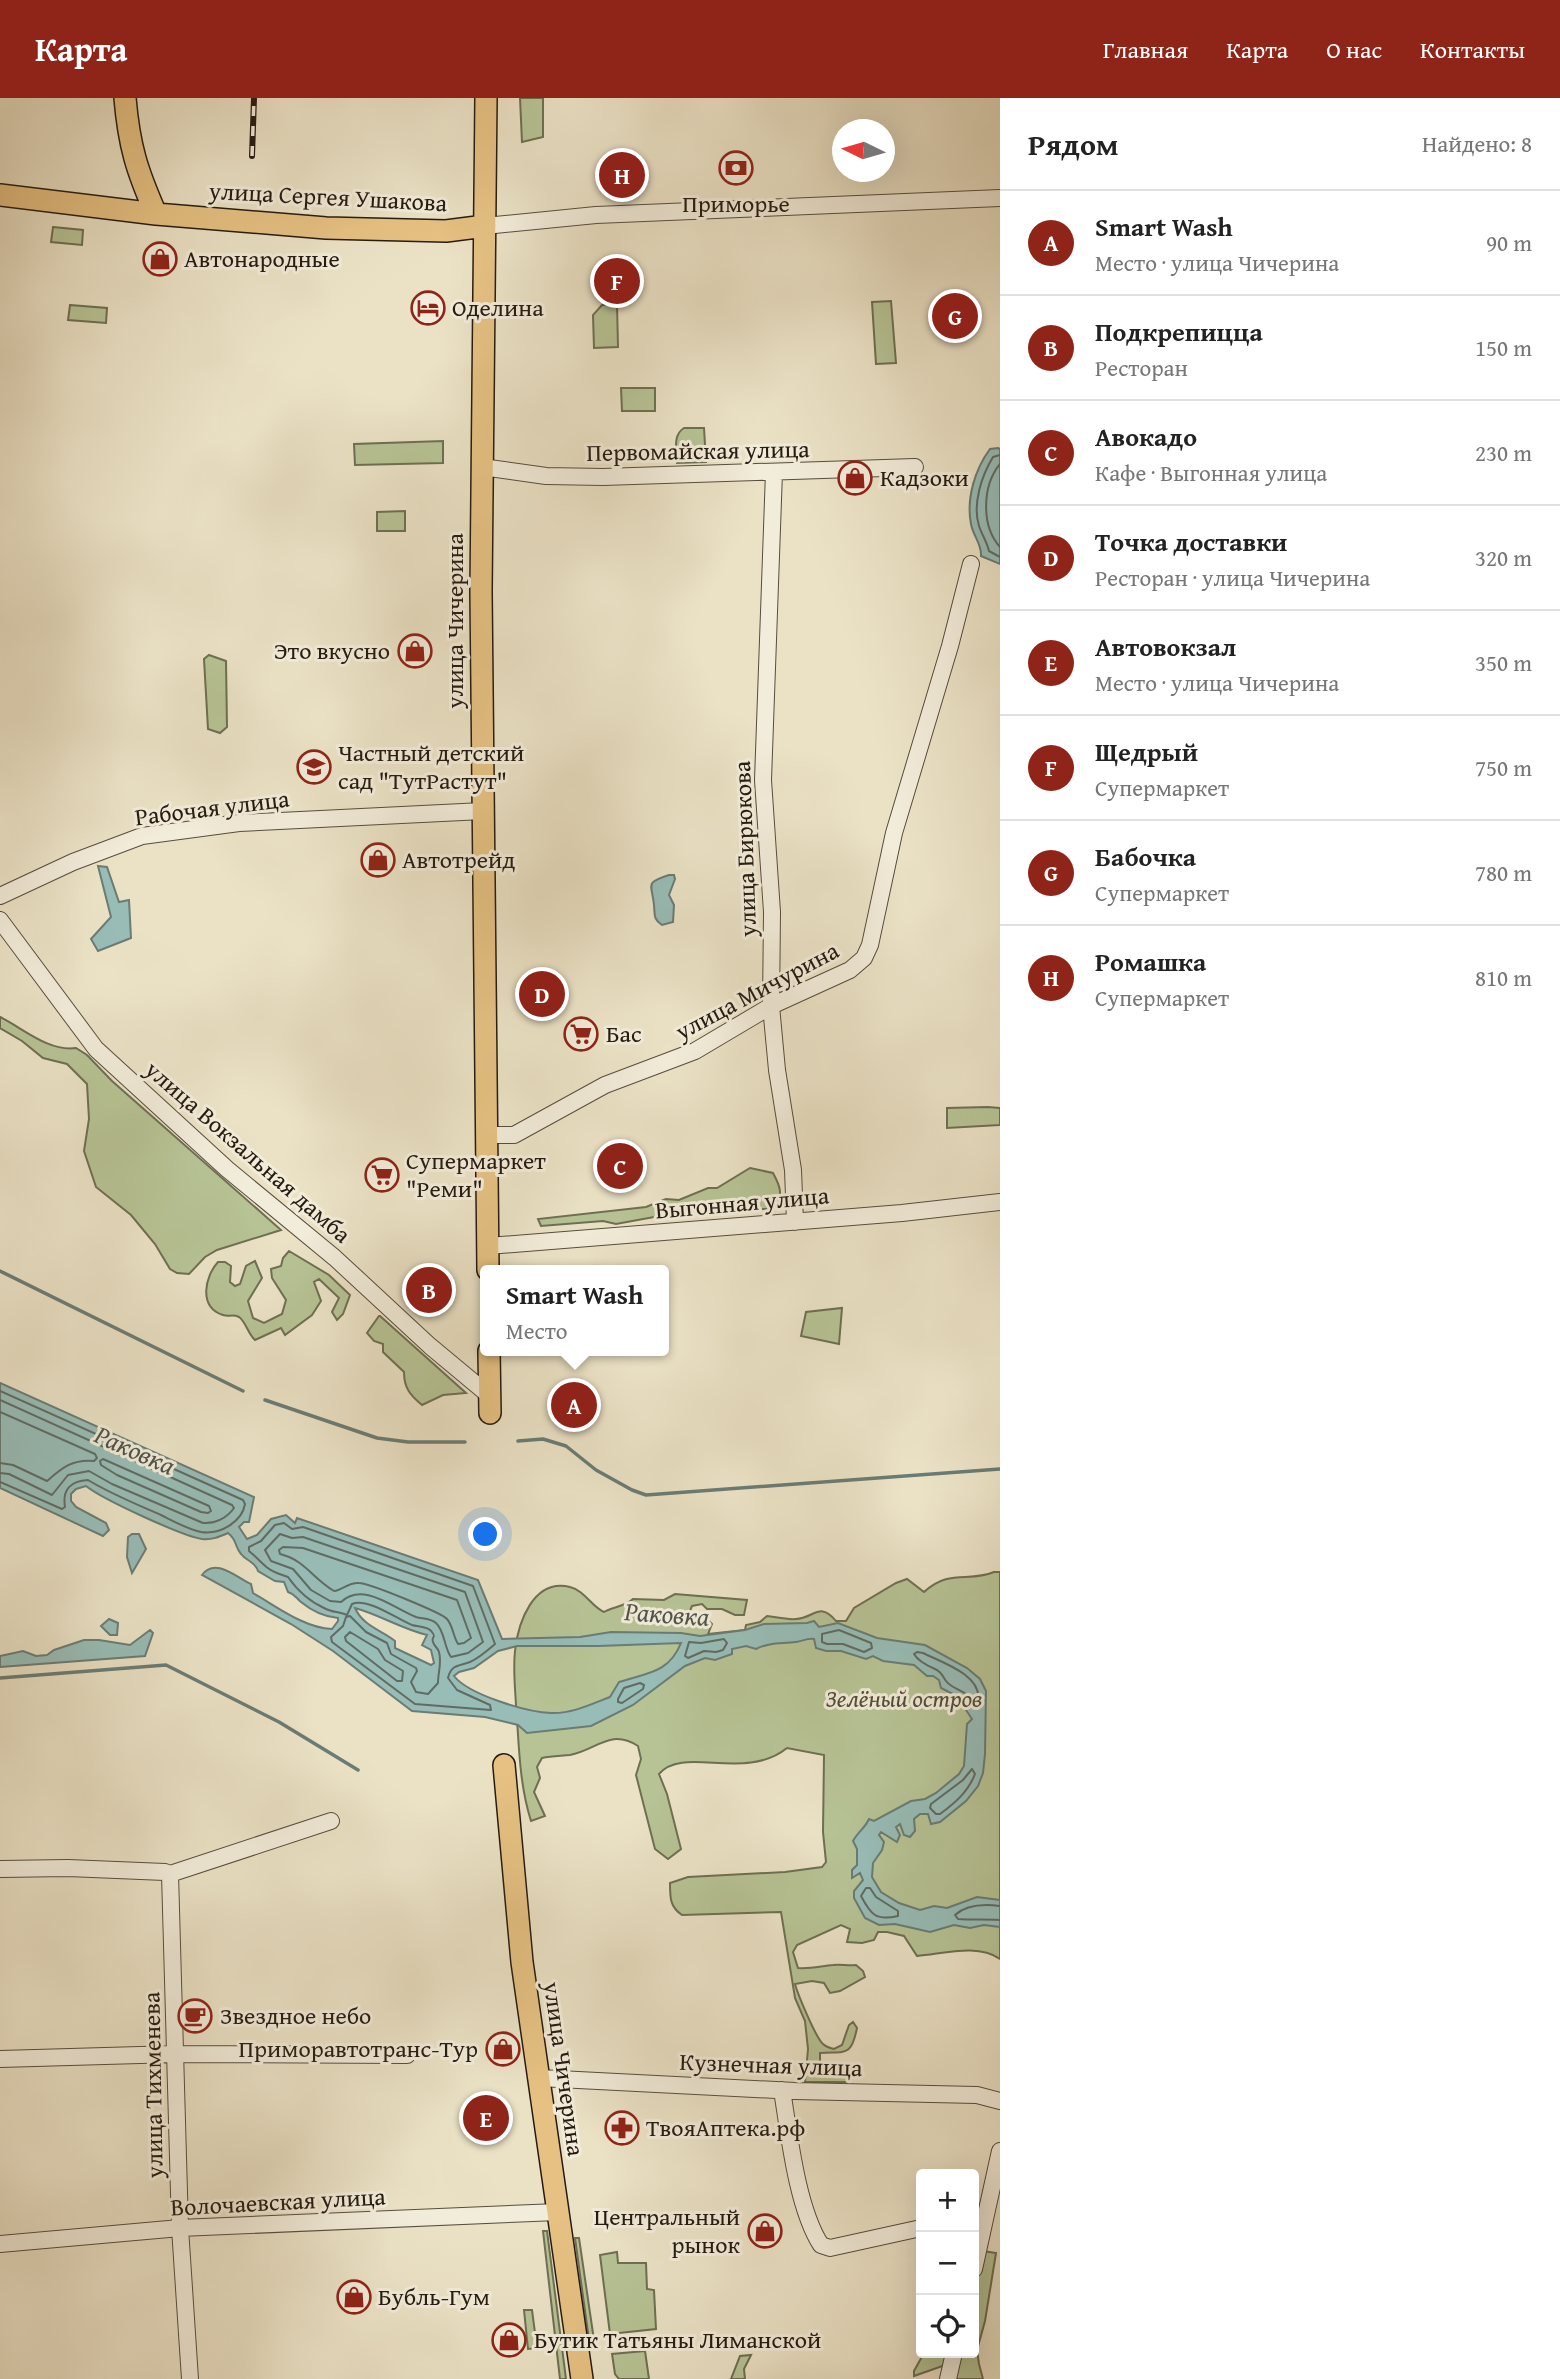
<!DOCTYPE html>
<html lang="ru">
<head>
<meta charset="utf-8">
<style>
  :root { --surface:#fff; --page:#f2f2f2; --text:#222; --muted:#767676; --line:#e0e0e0; --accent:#8f2418 }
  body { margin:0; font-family:"Gentium Book Plus",serif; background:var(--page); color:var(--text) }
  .controls { position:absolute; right:21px; bottom:21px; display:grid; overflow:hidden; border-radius:7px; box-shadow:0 7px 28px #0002 }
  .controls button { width:63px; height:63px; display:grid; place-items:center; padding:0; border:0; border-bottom:2px solid var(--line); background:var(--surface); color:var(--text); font:35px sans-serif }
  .compass { position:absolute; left:832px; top:21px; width:63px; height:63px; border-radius:50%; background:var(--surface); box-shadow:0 7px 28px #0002; rotate:275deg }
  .you { position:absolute; left:486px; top:1437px; width:24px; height:24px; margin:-18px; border:5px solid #fff; border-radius:50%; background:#1a73e8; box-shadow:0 0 0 10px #1a73e833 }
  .badge { display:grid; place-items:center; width:46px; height:46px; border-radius:50%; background:var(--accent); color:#fff; font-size:23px; font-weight:700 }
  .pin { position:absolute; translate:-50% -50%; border:4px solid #fff; box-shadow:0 2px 7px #0006 }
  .popup { position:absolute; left:480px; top:1167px; width:189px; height:91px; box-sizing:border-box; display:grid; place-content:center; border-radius:7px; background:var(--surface); filter:drop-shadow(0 2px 5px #0005); font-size:23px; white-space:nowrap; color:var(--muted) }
  .popup b { font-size:26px; color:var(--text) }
  .popup::after { content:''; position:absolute; left:50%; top:100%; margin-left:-14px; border:14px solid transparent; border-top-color:var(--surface) }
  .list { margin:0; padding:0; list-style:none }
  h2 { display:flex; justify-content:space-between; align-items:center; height:91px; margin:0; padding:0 28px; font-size:30px }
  h2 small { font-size:23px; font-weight:400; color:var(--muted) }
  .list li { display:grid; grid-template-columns:46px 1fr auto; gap:21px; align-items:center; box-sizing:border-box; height:105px; padding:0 28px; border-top:2px solid var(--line) }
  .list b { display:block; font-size:26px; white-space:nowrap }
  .list p { margin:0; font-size:23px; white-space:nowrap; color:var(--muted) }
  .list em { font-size:23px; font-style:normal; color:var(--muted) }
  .icon { flex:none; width:38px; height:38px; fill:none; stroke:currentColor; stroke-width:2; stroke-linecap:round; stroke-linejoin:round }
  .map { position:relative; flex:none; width:1000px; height:2281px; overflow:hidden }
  header { display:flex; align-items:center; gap:42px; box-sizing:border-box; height:98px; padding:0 35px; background:var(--accent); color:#fff }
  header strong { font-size:33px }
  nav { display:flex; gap:38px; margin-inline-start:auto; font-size:24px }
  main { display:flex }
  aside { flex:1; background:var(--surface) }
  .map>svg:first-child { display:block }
  .green { fill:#b7c395; stroke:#6e6f53; stroke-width:2 }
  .water { fill:#98bdb7; stroke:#6a7c75; stroke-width:2; fill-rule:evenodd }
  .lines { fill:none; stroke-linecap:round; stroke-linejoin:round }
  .shore { stroke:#5f6c64; stroke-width:2 }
  .stream { stroke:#6a7c75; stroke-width:3.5 }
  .minor-casing { stroke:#574d3e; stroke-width:18 }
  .major-casing { stroke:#261b11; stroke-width:24 }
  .minor { stroke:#f2ecda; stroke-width:16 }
  .major { stroke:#e6c183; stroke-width:21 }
  .rail-casing { stroke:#261b11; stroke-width:6 }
  .rail { stroke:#f2ecda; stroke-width:3.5; stroke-dasharray:10; stroke-linecap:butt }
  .labels { text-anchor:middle; stroke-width:6; stroke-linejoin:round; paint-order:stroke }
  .street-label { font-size:24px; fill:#261b11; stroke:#f2ecda }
  .poi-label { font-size:24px; fill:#261b11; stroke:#f2ecda; text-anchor:start }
  .park-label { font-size:24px; font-style:italic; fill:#524d39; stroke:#f2ecda }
  .water-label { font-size:26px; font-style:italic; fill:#4e544b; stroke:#f2ecda }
</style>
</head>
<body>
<header>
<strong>Карта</strong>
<nav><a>Главная</a><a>Карта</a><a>О нас</a><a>Контакты</a></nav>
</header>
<main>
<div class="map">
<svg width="1000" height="2281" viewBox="0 0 1000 2281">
  <rect width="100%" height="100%" fill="#ebe2c6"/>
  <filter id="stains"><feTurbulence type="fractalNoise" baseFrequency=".00286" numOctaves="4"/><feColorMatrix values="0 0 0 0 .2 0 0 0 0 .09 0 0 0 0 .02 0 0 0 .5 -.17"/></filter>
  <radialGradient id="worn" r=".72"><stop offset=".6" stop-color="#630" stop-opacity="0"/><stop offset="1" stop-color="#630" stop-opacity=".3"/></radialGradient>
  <path class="green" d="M520,0H543V39L522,44Z
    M53,129L83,132L82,147L51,144Z
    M891,203L896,265L876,266L872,204Z
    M617,206L618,249L594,250L593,217L602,207Z
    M70,207L107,210L106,225L68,222Z
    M621,290H655V313H622Z
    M684,330H704L706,364L677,365C677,354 672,337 684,330Z
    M443,343V365L355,367L354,346Z
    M405,413V433H377V414Z
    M209,557L226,563L227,629L220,635L208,631L204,561Z
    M0,919C24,931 49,954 76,950L87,957L112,983L281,1132L217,1152L205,1159L189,1176L177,1175L170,1171L155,1146L131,1117L96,1089L84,1053L89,1021L87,986L67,966L43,960L22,943L0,930Z
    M988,1009L1000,1010V1027L947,1030V1010Z
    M750,1070L773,1075C779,1086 782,1093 779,1106L766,1111L687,1113L616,1126L603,1123L541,1128L538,1121L646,1109L666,1101L679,1102L708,1090H717Z
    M289,1153L329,1177L350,1197L343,1216L337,1222L332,1214L339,1200L319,1181L314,1184L321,1203L312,1217L285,1237L281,1230L255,1242C248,1236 246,1224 239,1219C233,1216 229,1219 223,1217C198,1209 205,1178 218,1164H225L231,1168L230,1184L235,1188L240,1186L246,1168L255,1163L262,1180L248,1203L253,1220L264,1225L282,1216L286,1202L272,1180L271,1171L281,1168L283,1160Z
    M842,1210L839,1246L801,1238L806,1214Z
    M379,1218H380L466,1295L443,1297L422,1307C410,1297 404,1290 404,1274L383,1254V1246L374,1243L367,1235Z
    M994,1474H1000V1861C978,1845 943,1856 917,1858L904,1838L887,1834H878L874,1842L862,1845L847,1844L850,1831L841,1827L797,1847L793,1854L798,1870C811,1871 821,1868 833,1867C841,1866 848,1868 856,1867L863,1873L865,1879L840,1893L830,1895L824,1885L812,1883L795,1886C798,1897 816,1940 823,1946C826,1949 830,1950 834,1951L842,1947L849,1927L853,1924L857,1930C851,1960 845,1953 820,1955V1968H840L848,1976L849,1984H805L808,1951L805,1923L795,1900L781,1814L682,1817C670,1809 670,1800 670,1785L688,1779L785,1774L822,1769L826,1764L823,1734L824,1657L787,1650C745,1684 683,1647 659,1676L667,1696L681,1751L668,1761L655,1751L636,1677L641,1661L638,1648C610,1630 597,1652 570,1657C561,1658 552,1658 542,1660L537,1669L540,1680L534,1694L545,1718L531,1723C519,1685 519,1646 516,1607C515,1589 513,1570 515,1553C518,1525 533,1480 570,1489C584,1492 592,1509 604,1514C613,1509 626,1508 633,1501L664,1502L675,1496L747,1502L744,1517H735L722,1511H707L702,1506L692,1508L689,1515L705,1519L712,1526L708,1536L745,1532L746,1527L760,1524L767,1518C776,1519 787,1522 796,1521C814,1520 820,1503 836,1523H846L854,1510L896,1485L907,1481L924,1494C950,1470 968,1485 994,1474Z
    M543,2133H547L566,2281H560Z
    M575,2140H579L594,2242H589Z
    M983,2153L996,2155L985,2223L977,2252L979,2266L983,2281H953L948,2266L914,2278V2273L924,2255H974V2158Z
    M617,2154L618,2165H646L647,2191L654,2192L656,2231L610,2236L600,2157Z
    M524,2212H532L537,2250L528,2251Z
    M645,2253L649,2281H619L615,2276L612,2256Z
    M751,2257L744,2271L745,2281H731L740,2258Z"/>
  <path class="water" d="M998,350L1000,351V466L981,458C982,446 973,438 971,426C966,401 975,371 990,351Z
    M98,768L107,769L119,804L129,802L131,840L98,853L91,841L111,819Z
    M669,777H674L675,781L669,797L674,807L673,824L662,827C653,821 655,817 654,807C652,786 644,785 669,777Z
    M0,1285L254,1399L249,1424H244L239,1429L247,1441L257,1437L271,1421L286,1417L295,1425L297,1420L478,1482L502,1541L580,1539L611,1534L681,1535L700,1538L745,1532L764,1526L807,1525L814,1523L819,1529L838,1525L877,1540L925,1547L967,1570L980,1581L986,1593L985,1656L983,1675L978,1688L966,1703L940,1724L931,1726L928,1716H920L914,1721L915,1733L910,1739L904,1737L900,1726L896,1729L900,1737L897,1744L881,1734L879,1737L884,1744L882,1752L873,1765L872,1779L881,1794L899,1805L920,1812L934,1808L947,1810L977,1799L1000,1802V1829L984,1827L970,1830L954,1827L930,1834L895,1826L879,1827L865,1820L854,1800V1793L863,1782L860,1775L852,1780V1772L857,1767V1751L853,1743C858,1734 865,1730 869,1721L874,1723L911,1703L925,1701L936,1695L959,1676L964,1668L967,1626L972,1621L966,1612L968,1608L963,1601L941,1590L939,1582L933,1578H927L914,1567L883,1563L873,1558L866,1561L841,1553H826L816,1550L814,1541C807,1540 803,1543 796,1544C781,1546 770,1544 756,1551L746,1548L732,1551V1556L715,1562L705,1560L685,1568L633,1607L591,1628L527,1635L518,1627L485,1619L412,1613L333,1553L291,1526L202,1477C215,1459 236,1479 251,1486L253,1495C276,1508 304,1530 332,1531L338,1523V1520C325,1519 312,1513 301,1504C296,1500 295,1496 288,1494L284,1484L275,1483L258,1473C255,1463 246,1463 241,1456C234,1448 238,1443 228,1435C219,1439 212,1442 202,1441C182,1438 102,1401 86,1388L76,1391L71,1396V1403L76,1409L106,1425L109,1432L103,1438L0,1390ZM355,1510C380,1517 402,1531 427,1537L422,1547L431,1552L434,1565L431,1567L395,1550V1543C381,1532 363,1528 355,1510ZM681,1545C669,1575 647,1575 619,1584L610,1599C592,1606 571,1616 551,1615C527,1614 469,1597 454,1578L459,1574L474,1570L498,1553L517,1548H598Z
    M132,1436H139L146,1451L132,1475L127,1459L128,1439Z
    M109,1521L118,1525L117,1537H110L101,1528Z
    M150,1532L153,1535L145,1558L0,1569V1558L23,1553L36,1558L47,1557L54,1552L84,1542H99L130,1547Z"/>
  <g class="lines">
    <path class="shore" d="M1000,357L993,359C982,377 972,406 979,428C982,437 987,444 989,453L1000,459
      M1000,366C982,388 981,428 1000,449
      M0,1293L243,1402L245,1406C242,1424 220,1437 201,1434C187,1431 173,1423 161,1417C136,1406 111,1396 88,1382C71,1383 62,1391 65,1409L62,1411L0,1384
      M0,1302L232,1407L234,1410C227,1420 215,1426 203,1425L112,1386L89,1373L68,1377L52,1397L9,1376L0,1375
      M0,1314L95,1356L97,1360L94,1363C72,1361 62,1370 47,1383L13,1367L0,1365
      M103,1361L209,1408L211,1413L208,1415L201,1414L117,1377L101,1367L100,1363Z
      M284,1425L292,1431L303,1429L473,1488L495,1546C488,1552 479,1560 470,1564C460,1568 451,1566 448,1580L457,1592L490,1607L491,1612L415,1606L332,1544L331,1539L343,1528L346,1519L350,1518L366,1534L387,1545L391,1556L416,1570L417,1573L411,1584L416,1594L428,1596L438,1585C438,1574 442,1565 439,1554C438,1550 434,1548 433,1544C431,1537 437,1541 432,1534C428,1528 418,1529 412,1527C397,1521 367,1499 352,1506L347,1517C340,1514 332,1514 326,1511C310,1504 297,1492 288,1479C263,1471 267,1468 249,1453V1449L261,1443L275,1427Z
      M280,1436L292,1440L303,1439L465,1494L483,1544L468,1555L451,1559C444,1550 445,1533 436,1525C430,1520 422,1521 416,1519C393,1510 363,1483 341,1504L330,1503L311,1492L293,1471L271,1463L265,1452Z
      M283,1449L303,1450L457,1502L471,1540L464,1545L458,1546C453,1538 453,1528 447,1521C442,1515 369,1485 359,1485C349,1484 342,1492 334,1493C312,1480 305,1462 280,1456L279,1452Z
      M839,1532L871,1545L872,1550L864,1554L843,1546H827L822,1544V1536Z
      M350,1534L378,1551L385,1562L403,1573L402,1583H397L346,1543L345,1539Z
      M724,1541L727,1545L723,1552L716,1554L704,1553L688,1560L685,1558L689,1544L701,1545Z
      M917,1554L923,1555C941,1564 982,1577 978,1602L973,1603C966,1592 953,1592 946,1583C943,1579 942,1574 935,1571C928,1568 918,1563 914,1556Z
      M640,1585L644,1587L643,1591L622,1605L618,1604V1601L624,1590Z
      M972,1671L975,1676C968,1694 955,1705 940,1716H936L930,1710L931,1706L963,1682Z
      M866,1790H870L876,1799L898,1813V1818C876,1823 871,1817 861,1798Z
      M1000,1808C984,1806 967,1806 955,1817L958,1821C972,1822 985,1821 1000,1822"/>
    <path class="stream" d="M0,1173L243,1293
      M265,1302L377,1340L408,1344H465
      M518,1343L543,1341L566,1348L596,1372L632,1392L646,1397L1000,1371
      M0,1580L166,1567L279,1624L358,1672"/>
    <defs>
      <path id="minor" d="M485,128L596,117L1000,100
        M482,369L546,378L603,379L915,369
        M774,374L763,682L772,814L771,908L777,972L793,1072L795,1124
        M0,798L73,764L142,738L239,725L483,713
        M0,822L96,951L227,1071L335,1160L430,1248L490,1298
        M487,1037H514L605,987L695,953L771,908L850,872L864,860L870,847L894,735L950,548L971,466
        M488,1148L902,1115L1000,1104
        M0,1771L68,1770L165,1774L170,1776L331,1723
        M170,1776L180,2130L190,2281
        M0,1961L175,1956L407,1957
        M539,1980L795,1993L977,1997L1000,2003
        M782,1992C789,2036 797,2110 821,2147L830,2150L921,2130
        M0,2146L180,2130L558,2114
        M974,2171L1000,2053
        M948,2281L954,2255"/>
      <path id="major" d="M125,0C129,48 137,73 156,116
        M486,0L481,493L488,1172
        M0,97L156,116L326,130L446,133L485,128
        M489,1253L490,1315
        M504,1667L522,1864L582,2281"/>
    </defs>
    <use href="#minor" class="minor-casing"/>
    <use href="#major" class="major-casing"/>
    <use href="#minor" class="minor"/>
    <use href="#major" class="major"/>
    <defs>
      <path id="rail" d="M252,58L254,0"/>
    </defs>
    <use href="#rail" class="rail-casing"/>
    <use href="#rail" class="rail"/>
  </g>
  <defs>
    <symbol id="bank-ring" viewBox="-11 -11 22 22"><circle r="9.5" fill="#f2ecda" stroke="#8f2418" stroke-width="1.5"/><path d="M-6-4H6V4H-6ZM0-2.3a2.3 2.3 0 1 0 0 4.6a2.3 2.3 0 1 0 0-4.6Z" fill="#8f2418"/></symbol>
    <symbol id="shop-ring" viewBox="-11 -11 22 22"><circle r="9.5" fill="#f2ecda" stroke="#8f2418" stroke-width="1.5"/><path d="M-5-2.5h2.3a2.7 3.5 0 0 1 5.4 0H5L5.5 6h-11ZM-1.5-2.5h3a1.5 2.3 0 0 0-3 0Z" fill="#8f2418"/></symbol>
    <symbol id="hotel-ring" viewBox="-11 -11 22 22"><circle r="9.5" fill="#f2ecda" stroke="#8f2418" stroke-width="1.5"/><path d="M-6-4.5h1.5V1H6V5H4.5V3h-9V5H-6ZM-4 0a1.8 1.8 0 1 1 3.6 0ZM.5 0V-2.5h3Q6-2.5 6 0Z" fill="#8f2418"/></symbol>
    <symbol id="school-ring" viewBox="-11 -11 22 22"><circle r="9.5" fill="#f2ecda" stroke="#8f2418" stroke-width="1.5"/><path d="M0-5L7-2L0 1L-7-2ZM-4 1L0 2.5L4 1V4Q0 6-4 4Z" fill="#8f2418"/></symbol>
    <symbol id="supermarket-ring" viewBox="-11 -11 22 22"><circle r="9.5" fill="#f2ecda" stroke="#8f2418" stroke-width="1.5"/><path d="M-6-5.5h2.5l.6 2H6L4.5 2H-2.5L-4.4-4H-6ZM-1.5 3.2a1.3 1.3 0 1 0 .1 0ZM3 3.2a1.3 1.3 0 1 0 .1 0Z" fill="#8f2418"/></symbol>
    <symbol id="cafe-ring" viewBox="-11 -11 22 22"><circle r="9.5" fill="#f2ecda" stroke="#8f2418" stroke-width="1.5"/><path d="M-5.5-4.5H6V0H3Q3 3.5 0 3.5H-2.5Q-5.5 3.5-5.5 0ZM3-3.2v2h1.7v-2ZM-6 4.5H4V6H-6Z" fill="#8f2418"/></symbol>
    <symbol id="pharmacy-ring" viewBox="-11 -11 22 22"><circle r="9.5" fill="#f2ecda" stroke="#8f2418" stroke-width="1.5"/><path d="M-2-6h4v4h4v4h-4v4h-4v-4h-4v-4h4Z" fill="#8f2418"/></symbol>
  </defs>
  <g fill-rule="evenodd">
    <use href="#bank-ring" x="717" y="51" width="38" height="38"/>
    <use href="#shop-ring" x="141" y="142" width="38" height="38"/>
    <use href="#hotel-ring" x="409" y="191" width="38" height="38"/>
    <use href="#shop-ring" x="836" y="361" width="38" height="38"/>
    <use href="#shop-ring" x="396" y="534" width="38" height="38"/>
    <use href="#school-ring" x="295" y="650" width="38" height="38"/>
    <use href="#shop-ring" x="359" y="743" width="38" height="38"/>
    <use href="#supermarket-ring" x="562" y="917" width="38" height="38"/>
    <use href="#supermarket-ring" x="363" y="1058" width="38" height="38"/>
    <use href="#cafe-ring" x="176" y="1899" width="38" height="38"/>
    <use href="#shop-ring" x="484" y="1932" width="38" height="38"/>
    <use href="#pharmacy-ring" x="603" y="2011" width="38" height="38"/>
    <use href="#shop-ring" x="746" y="2114" width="38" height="38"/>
    <use href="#shop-ring" x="335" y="2180" width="38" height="38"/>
    <use href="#shop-ring" x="490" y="2223" width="38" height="38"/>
  </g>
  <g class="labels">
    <g class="street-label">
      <text transform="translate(328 99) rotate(3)" y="8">улица Сергея Ушакова</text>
      <text transform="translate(698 353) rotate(-1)" y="8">Первомайская улица</text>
      <text transform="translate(455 523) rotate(-90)" y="8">улица Чичерина</text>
      <text transform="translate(212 710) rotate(-7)" y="8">Рабочая улица</text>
      <text transform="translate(745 751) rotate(-92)" y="8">улица Бирюкова</text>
      <text transform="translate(757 893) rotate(-28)" y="8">улица Мичурина</text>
      <text transform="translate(248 1054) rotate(41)" y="8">улица Вокзальная дамба</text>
      <text transform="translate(742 1105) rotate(-5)" y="8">Выгонная улица</text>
      <text transform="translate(771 1967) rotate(2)" y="8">Кузнечная улица</text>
      <text transform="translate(564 1971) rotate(82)" y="8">улица Чичерина</text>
      <text transform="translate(153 1987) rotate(-91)" y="8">улица Тихменева</text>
      <text transform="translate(278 2104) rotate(-3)" y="8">Волочаевская улица</text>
    </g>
    <g class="poi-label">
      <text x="736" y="114" text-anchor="middle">Приморье</text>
      <text x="184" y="169">Автонародные</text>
      <text x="452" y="218">Оделина</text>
      <text x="880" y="388">Кадзоки</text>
      <text x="390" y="561" text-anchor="end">Это вкусно</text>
      <text x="338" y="663">Частный детский<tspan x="338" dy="28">сад "ТутРастут"</tspan></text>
      <text x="402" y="770">Автотрейд</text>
      <text x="606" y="944">Бас</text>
      <text x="406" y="1071">Супермаркет<tspan x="406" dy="28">"Реми"</tspan></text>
      <text x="220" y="1926">Звездное небо</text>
      <text x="478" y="1959" text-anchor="end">Приморавтотранс-Тур</text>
      <text x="646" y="2038">ТвояАптека.рф</text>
      <text x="740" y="2127" text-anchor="end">Центральный<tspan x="740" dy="28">рынок</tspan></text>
      <text x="378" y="2207">Бубль-Гум</text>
      <text x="534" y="2250">Бутик Татьяны Лиманской</text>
    </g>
    <g class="park-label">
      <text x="904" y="1609">Зелёный остров</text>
    </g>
    <g class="water-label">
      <text transform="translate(135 1352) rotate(24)" y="9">Раковка</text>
      <text transform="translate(667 1516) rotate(4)" y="9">Раковка</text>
    </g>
  </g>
  <rect width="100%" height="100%" filter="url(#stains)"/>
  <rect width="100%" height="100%" fill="url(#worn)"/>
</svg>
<div class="controls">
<button>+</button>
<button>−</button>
<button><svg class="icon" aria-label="locate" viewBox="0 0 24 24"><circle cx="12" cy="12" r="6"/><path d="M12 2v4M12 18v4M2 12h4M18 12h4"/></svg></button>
</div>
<svg class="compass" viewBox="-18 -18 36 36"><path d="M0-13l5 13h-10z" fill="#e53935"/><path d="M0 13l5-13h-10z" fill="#767676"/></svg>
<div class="you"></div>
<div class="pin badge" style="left:574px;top:1307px">A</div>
<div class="popup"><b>Smart Wash</b>Место</div>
<div class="pin badge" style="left:429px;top:1192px">B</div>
<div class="pin badge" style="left:620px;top:1068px">C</div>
<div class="pin badge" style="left:542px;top:896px">D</div>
<div class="pin badge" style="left:486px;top:2020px">E</div>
<div class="pin badge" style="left:617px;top:183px">F</div>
<div class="pin badge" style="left:955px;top:218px">G</div>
<div class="pin badge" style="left:622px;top:77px">H</div>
</div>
<aside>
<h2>Рядом<small>Найдено: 8</small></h2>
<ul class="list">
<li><span class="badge">A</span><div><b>Smart Wash</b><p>Место · улица Чичерина</p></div><em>90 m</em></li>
<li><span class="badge">B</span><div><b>Подкрепицца</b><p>Ресторан</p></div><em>150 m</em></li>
<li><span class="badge">C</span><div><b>Авокадо</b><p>Кафе · Выгонная улица</p></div><em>230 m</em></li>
<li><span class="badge">D</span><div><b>Точка доставки</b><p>Ресторан · улица Чичерина</p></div><em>320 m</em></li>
<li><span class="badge">E</span><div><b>Автовокзал</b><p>Место · улица Чичерина</p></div><em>350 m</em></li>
<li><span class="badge">F</span><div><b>Щедрый</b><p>Супермаркет</p></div><em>750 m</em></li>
<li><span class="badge">G</span><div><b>Бабочка</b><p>Супермаркет</p></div><em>780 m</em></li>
<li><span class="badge">H</span><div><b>Ромашка</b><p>Супермаркет</p></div><em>810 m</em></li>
</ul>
</aside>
</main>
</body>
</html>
